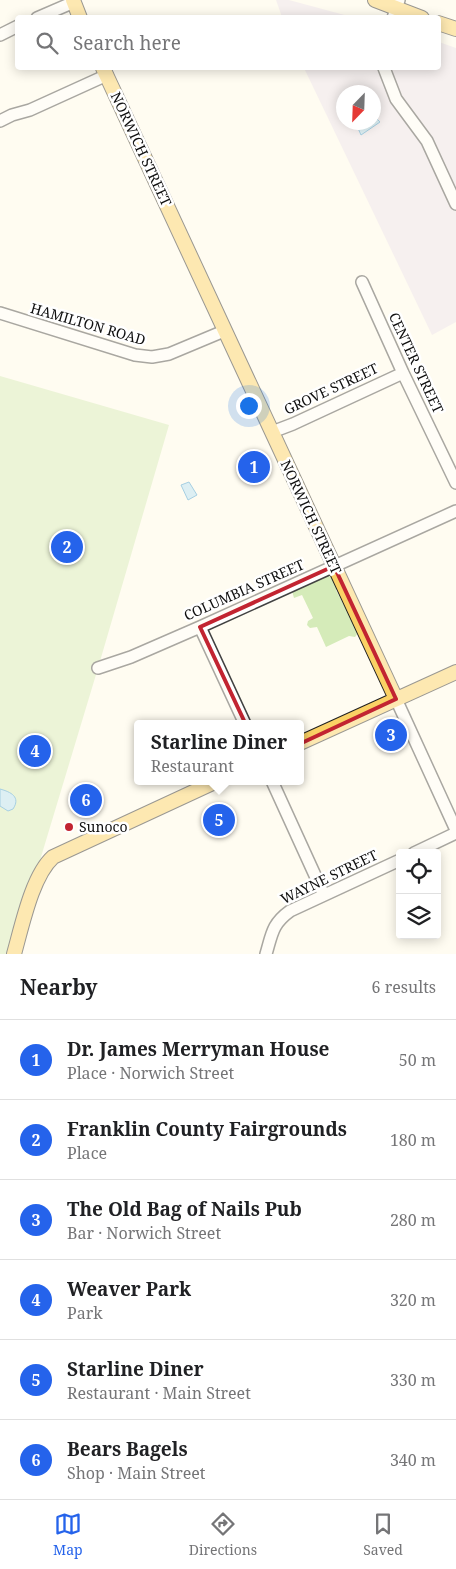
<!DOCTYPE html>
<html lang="en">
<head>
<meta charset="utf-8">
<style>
  :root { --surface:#fff; --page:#f6f6f6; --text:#202124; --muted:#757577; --line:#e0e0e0; --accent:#2563eb }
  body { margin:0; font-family:"Noto Serif",serif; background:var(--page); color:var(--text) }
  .controls { position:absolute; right:15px; bottom:15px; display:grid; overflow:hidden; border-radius:5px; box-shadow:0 2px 12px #0003 }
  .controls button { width:45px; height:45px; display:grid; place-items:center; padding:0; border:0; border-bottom:1px solid var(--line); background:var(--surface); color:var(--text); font:25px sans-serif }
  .compass { position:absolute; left:336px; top:85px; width:45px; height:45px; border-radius:50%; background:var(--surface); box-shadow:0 2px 12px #0003; rotate:203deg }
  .you { position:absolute; left:248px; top:405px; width:18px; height:18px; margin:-12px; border:4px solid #fff; border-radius:50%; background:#1a73e8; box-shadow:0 0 0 8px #1a73e833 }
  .badge { display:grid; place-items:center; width:32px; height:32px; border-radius:50%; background:var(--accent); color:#fff; font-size:16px; font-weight:700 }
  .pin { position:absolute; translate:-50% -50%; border:2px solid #fff; box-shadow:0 1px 5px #0006 }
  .popup { position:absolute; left:134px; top:720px; width:170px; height:65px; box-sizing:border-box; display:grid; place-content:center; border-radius:5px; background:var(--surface); filter:drop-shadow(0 1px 4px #0005); font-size:16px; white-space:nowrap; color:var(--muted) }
  .popup b { font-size:19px; color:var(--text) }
  .popup::after { content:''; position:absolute; left:50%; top:100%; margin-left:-10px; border:10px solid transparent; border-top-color:var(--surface) }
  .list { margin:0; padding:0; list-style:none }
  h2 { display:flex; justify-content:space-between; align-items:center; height:65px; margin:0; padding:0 20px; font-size:21px }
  h2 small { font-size:16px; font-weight:400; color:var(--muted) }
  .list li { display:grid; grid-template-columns:32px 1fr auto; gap:15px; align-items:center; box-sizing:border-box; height:80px; padding:0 20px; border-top:1px solid var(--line) }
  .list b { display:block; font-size:19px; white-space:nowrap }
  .list p { margin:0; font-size:16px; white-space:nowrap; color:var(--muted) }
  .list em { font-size:16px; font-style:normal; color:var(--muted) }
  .icon { flex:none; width:28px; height:28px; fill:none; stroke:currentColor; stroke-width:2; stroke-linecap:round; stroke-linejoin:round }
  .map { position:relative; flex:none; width:456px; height:954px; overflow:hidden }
  .search { position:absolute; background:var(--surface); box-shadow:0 2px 12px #0003; left:15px; right:15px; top:15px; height:55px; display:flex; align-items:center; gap:12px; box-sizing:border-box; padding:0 18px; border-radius:5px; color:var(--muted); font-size:19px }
  .sheet { height:545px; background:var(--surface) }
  nav { display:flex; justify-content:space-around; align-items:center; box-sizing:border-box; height:70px; border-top:1px solid var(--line); background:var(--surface); font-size:14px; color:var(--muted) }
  nav a { display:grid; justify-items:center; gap:2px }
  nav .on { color:var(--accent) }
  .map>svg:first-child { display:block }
  .industrial { fill:#ece3ed; fill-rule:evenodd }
  .green { fill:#d5ebb9 }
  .water { fill:#b4e1f7; stroke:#3a99d0 }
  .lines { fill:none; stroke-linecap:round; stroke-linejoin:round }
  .minor-casing { stroke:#424242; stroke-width:14 }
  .major-casing { stroke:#202020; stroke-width:16 }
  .minor { stroke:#fff; stroke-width:11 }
  .major { stroke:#fad165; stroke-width:14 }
  .marked { fill:none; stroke:#c22431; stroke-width:4; stroke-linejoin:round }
  .poi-dot { fill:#c22431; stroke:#fff; stroke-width:2 }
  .labels { text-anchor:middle; stroke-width:5; stroke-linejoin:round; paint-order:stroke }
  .street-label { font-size:14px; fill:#0f0f0f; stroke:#fff }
  .poi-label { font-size:14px; fill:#0f0f0f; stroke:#fff; text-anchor:start }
</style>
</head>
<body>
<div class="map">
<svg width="456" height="954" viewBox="0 0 456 954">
  <rect width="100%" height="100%" fill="#fffcf1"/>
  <path class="industrial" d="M276,0H289L352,17H282Z
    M439,42L456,48V322L432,335L304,68H438ZM344,92H374V122H344Z"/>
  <path class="green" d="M0,376L169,425L98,668L41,857L37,879L14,954H0Z
    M326,575L334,578L338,588L336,590L358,633L355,637L349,636L326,647L317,627L310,628L307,625L308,621L313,618L302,595L294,598L292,591Z"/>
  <path class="water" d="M376,118L380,122L361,135L357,126L365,123L374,122V119Z
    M189,482L197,495L188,500L181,485Z
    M0,789C11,792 21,797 13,809L8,811L0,806Z"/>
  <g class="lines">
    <defs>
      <path id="minor" d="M37,18L74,2
        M393,18L399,0
        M0,35L18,26
        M384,68L396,99L427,141L456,204
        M0,121L12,115L30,110L107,75
        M362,282L403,373L456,483
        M0,313L135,355L152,357L169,354L224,331
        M272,432L293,424L403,373
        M200,627L245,724
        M98,668L131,657L200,627L456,511
        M396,699L456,830
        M272,781L324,895
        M414,853L456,833
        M266,954C272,934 272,924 290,911L400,860"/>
      <path id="major" d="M73,0L80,18
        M375,0L422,18
        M438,23L456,29
        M103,68L396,699
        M300,743L456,672
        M14,954C22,926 32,876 53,857L217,781"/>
    </defs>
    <use href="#minor" class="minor-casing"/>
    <use href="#major" class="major-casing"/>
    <use href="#minor" class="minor"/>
    <use href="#major" class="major"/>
  </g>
  <path d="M0 0H456V954H0ZM334,566L396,699L263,761L200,627Z" fill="#fffcf1" fill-opacity=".55" fill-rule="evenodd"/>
  <path class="marked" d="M334,566L396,699L263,761L200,627Z"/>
  <circle class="poi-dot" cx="69" cy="827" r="5"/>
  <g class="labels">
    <g class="street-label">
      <text transform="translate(141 149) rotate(65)" y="5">NORWICH STREET</text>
      <text transform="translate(88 324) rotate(16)" y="5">HAMILTON ROAD</text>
      <text transform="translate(416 363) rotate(65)" y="5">CENTER STREET</text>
      <text transform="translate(331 389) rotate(-25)" y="5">GROVE STREET</text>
      <text transform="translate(311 517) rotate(65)" y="5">NORWICH STREET</text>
      <text transform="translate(244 590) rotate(-24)" y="5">COLUMBIA STREET</text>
      <text transform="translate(329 877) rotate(-26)" y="5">WAYNE STREET</text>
    </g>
    <g class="poi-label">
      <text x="79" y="832">Sunoco</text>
    </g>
  </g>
</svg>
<div class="controls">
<button><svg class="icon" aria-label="locate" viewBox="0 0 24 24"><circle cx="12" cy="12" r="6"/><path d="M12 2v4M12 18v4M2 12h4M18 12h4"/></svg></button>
<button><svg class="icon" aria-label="layers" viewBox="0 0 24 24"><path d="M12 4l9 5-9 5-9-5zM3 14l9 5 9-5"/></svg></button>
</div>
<svg class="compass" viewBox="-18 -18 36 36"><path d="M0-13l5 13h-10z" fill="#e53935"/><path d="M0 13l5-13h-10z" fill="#757577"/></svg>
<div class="you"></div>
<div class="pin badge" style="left:254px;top:467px">1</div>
<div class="pin badge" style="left:67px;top:547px">2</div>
<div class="pin badge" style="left:391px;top:735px">3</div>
<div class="pin badge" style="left:35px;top:751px">4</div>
<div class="pin badge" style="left:219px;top:820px">5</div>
<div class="popup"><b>Starline Diner</b>Restaurant</div>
<div class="pin badge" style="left:86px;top:800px">6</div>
<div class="search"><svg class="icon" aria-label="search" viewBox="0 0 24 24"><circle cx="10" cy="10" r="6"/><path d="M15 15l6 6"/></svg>Search here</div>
</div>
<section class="sheet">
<h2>Nearby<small>6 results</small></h2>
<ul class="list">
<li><span class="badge">1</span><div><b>Dr. James Merryman House</b><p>Place · Norwich Street</p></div><em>50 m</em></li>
<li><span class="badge">2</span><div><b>Franklin County Fairgrounds</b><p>Place</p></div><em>180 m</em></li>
<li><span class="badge">3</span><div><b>The Old Bag of Nails Pub</b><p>Bar · Norwich Street</p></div><em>280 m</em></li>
<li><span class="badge">4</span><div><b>Weaver Park</b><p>Park</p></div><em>320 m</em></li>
<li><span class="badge">5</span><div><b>Starline Diner</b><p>Restaurant · Main Street</p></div><em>330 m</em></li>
<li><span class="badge">6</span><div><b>Bears Bagels</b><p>Shop · Main Street</p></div><em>340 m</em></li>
</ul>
</section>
<nav>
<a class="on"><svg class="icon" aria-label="map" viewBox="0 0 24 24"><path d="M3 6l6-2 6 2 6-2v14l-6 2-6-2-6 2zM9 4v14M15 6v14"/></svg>Map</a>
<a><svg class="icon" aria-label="directions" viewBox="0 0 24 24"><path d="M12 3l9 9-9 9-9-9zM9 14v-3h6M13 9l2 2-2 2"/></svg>Directions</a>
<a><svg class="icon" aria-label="saved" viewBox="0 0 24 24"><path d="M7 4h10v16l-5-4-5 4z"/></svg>Saved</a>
</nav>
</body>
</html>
